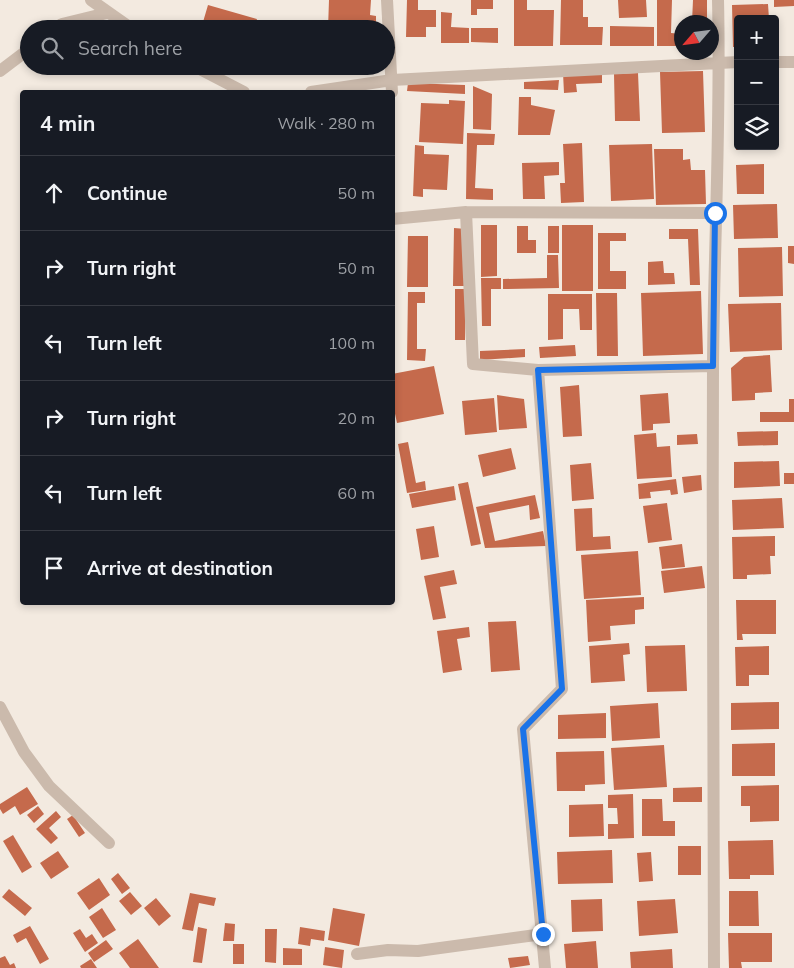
<!DOCTYPE html>
<html lang="en">
<head>
<meta charset="utf-8">
<style>
  :root { --surface:#171b24; --page:#242831; --text:#f1f3f6; --muted:#9ea1a6; --line:#363941 }
  body { margin:0; font-family:Mulish,sans-serif; background:var(--page); color:var(--text) }
  .controls { position:absolute; right:15px; top:15px; display:grid; overflow:hidden; border-radius:5px; box-shadow:0 2px 8px #0003 }
  .controls button { width:45px; height:45px; display:grid; place-items:center; padding:0; border:0; border-bottom:1px solid var(--line); background:var(--surface); color:var(--text); font:25px sans-serif }
  .compass { position:absolute; left:674px; top:15px; width:45px; height:45px; border-radius:50%; background:var(--surface); box-shadow:0 2px 8px #0003; rotate:242deg }
  .stop { position:absolute; width:15px; height:15px; margin:-11px; border:4px solid #1a73e8; border-radius:50%; background:#fff }
  .stop.end { background:#1a73e8; border-color:#fff; box-shadow:0 1px 5px #0008 }
  .list { margin:0; padding:0; list-style:none }
  h2 { display:flex; justify-content:space-between; align-items:center; height:65px; margin:0; padding:0 20px; font-size:21px }
  h2 small { font-size:16px; font-weight:400; color:var(--muted) }
  .list li { display:grid; grid-template-columns:32px 1fr auto; gap:15px; align-items:center; box-sizing:border-box; height:75px; padding:0 20px; border-top:1px solid var(--line) }
  .list b { display:block; font-size:19px; white-space:nowrap }
  .list em { font-size:16px; font-style:normal; color:var(--muted) }
  .icon { flex:none; width:28px; height:28px; fill:none; stroke:currentColor; stroke-width:2; stroke-linecap:round; stroke-linejoin:round }
  .map { position:relative; flex:none; width:794px; height:968px; overflow:hidden }
  .search { position:absolute; background:var(--surface); box-shadow:0 2px 8px #0003; left:20px; top:20px; width:375px; height:55px; display:flex; align-items:center; gap:12px; box-sizing:border-box; padding:0 18px; border-radius:28px; color:var(--muted); font-size:19px }
  .panel { position:absolute; background:var(--surface); box-shadow:0 2px 8px #0003; left:20px; top:90px; width:375px; height:515px; border-radius:5px }
  .map>svg:first-child { display:block }
  .building { fill:#c56a4c }
  .lines { fill:none; stroke-linecap:round; stroke-linejoin:round }
  .street { stroke:#cbbaac; stroke-width:12 }
  .route { stroke:#1a73e8; stroke-width:6 }
</style>
</head>
<body>
<div class="map">
<svg width="794" height="968" viewBox="0 0 794 968">
  <rect width="100%" height="100%" fill="#f3eae0"/>
  <path class="building" d="M329,0H371L370,15L376,16V29H328Z
    M407,0H418V10H436V27H426V37H406Z
    M471,0H493V9H477V15H471Z
    M514,0H527V10H554L553,46H514Z
    M561,0H583V17H588V27H603L602,45H560Z
    M618,0H646L647,17L619,18Z
    M657,0H672L671,33L682,34V46H657Z
    M693,0H707V22H692Z
    M774,0H794V6L774,7Z
    M768,4L769,19H738V47H733L732,5Z
    M208,5L257,19L254,29H215L216,25L203,22Z
    M441,12L452,13L451,27L469,28V43H441Z
    M610,26L654,27V46H610Z
    M471,28H498V43L471,42Z
    M703,71L705,132L662,133L660,72Z
    M602,72V83L576,84L577,92L564,93L563,73Z
    M638,73L640,121H615L614,74Z
    M559,80L558,90L524,89V82Z
    M408,83L465,85V94L407,91Z
    M473,86L492,94L491,130L473,129Z
    M519,97H531V105L555,110L550,135H518Z
    M449,100L465,101L463,144L419,142L421,103L449,104Z
    M467,133L495,134L494,145H477L475,188L493,189V200L466,199Z
    M582,143L584,202L561,203L560,183H565L563,144Z
    M652,144L654,199L611,201L609,145Z
    M415,145L424,146V154L449,155L447,190L423,189V197L413,196Z
    M736,146H761V150H736Z
    M654,149H683V160L690,159L691,170H705L706,204L656,205Z
    M559,162V175L544,176L545,199H523L522,163Z
    M764,164V194H737L736,165Z
    M777,204L778,238L734,239L733,205Z
    M481,225H497V276L481,277Z
    M562,225H593V291H562Z
    M517,226H528V240H536V253H517Z
    M548,226H559V253H548Z
    M454,228L466,229V286H453Z
    M669,229H698L700,285H690L688,239H669Z
    M598,233H626V241H610V271H626V289H598Z
    M408,236H428V287H407Z
    M788,246H794V264L788,263Z
    M782,247L783,296L739,297L738,248Z
    M547,255H558L559,288L503,289V279L547,278Z
    M663,261L664,273H674L675,284L648,285V262Z
    M481,278H501V289H491V326H482Z
    M455,289H466L465,340H455Z
    M701,291L703,354L643,356L641,293Z
    M408,292H425V303H417V349H426L425,361L407,360Z
    M596,293H617L618,356H597Z
    M548,294H592V330H580L579,309H563V339L548,340Z
    M781,303L782,350L730,352L728,304Z
    M575,345L576,356L540,358L539,347Z
    M525,349V357L480,360V351Z
    M770,355L772,392L755,393V400L732,401L731,368L744,357Z
    M434,366L444,414L397,423L392,400V374Z
    M579,385L582,436L563,437L560,387Z
    M668,393L670,423L653,424V430L642,431L640,395Z
    M497,395L524,399L527,428L499,430Z
    M494,398L497,432L465,435L462,401Z
    M789,399H794V422H760V412H789Z
    M778,431V445L738,446L737,432Z
    M656,433L657,447L670,446L672,477L637,479L634,435Z
    M697,434L698,444L677,445V435Z
    M408,442L416,483L425,481L426,490L407,493L398,444Z
    M511,448L516,469L483,477L478,455Z
    M779,461L780,486L734,488V462Z
    M591,463L594,499L572,501L570,465Z
    M784,473H794V484H784Z
    M701,475L702,490L684,493L682,477Z
    M676,479L678,494L671,495L670,490L650,492L651,498L639,499L638,484Z
    M468,482L481,544L471,546L458,484Z
    M454,486L456,500L412,508L409,494Z
    M535,495L540,518L530,520L529,505L489,513L495,541L543,531L546,546L485,548L476,507Z
    M782,498L784,528L733,530L732,500Z
    M667,503L672,540L648,543L643,506Z
    M592,508L593,537L610,536L611,549L576,551L574,509Z
    M434,526L439,557L421,560L416,529Z
    M775,536V556H770L771,574L747,575V579H733L732,537Z
    M682,544L685,567L662,569L659,547Z
    M638,551L641,595L584,599L581,555Z
    M702,566L705,588L664,593L661,571Z
    M454,570L457,584L440,587L446,618L433,620L424,576Z
    M644,597V609L635,610V624L610,626L611,640L588,642L586,600Z
    M736,600H776V634H742L743,640H737Z
    M516,621L520,670L491,672L488,622Z
    M469,627L470,637L457,639L462,670L443,673L437,631Z
    M629,643L630,654L623,655L625,681L591,683L589,646Z
    M685,645L687,691L647,692L645,646Z
    M769,646V675H749V686H736L735,647Z
    M779,702V729L731,730V703Z
    M658,703L660,738L612,741L610,706Z
    M606,713V738L558,739V715Z
    M775,743V776H732V744Z
    M664,745L667,787L614,790L611,748Z
    M604,751L605,784L585,785V791H557L556,752Z
    M779,785V821L750,822V806H741V786Z
    M27,787L38,804L20,815L15,806L3,814L0,809V804Z
    M702,787V802H673V788Z
    M633,794L634,838L608,839V824H618L617,808H608V795Z
    M642,799H662L663,821H675V836H642Z
    M603,804L604,836L569,837V805Z
    M38,806L44,814L34,823L27,815Z
    M56,811L61,817L49,828L58,838L51,844L36,829Z
    M73,815L85,833L79,837L67,819Z
    M13,835L32,867L22,873L3,841Z
    M773,840L774,875H750V879H729L728,841Z
    M678,846H701V875H678Z
    M612,850L613,883L558,884L557,852Z
    M58,851L69,867L51,879L40,863Z
    M651,852L653,881L639,882L637,853Z
    M118,873L130,888L122,894L111,879Z
    M99,878L110,895L89,910L77,893Z
    M9,889L32,908L25,916L2,897Z
    M729,891H758L759,926H729Z
    M130,892L142,906L131,915L119,901Z
    M190,893L216,898L214,906L199,903L193,931L182,929Z
    M156,898L171,916L159,926L144,908Z
    M602,899L603,931L572,932L571,900Z
    M675,899L678,933L639,936L637,901Z
    M102,908L116,930L103,938L89,917Z
    M333,908L365,914L359,946L328,940Z
    M225,923L235,924L234,941H223Z
    M30,926L49,959L40,964L26,938L17,943L13,935Z
    M198,927L207,929L202,963L193,962Z
    M300,927L325,931L324,941L311,939L310,946L298,944Z
    M80,929L86,938L92,934L98,943L85,952L73,933Z
    M265,929H277L276,963L265,962Z
    M728,933H772V962H741L742,968H729Z
    M138,939L159,968H130L119,953Z
    M106,940L113,949L94,962L88,953Z
    M596,941L598,968H566L564,944Z
    M233,944H244V964H233Z
    M325,947L344,950L342,968L323,965Z
    M283,948L302,949V965H283Z
    M672,949L673,968H631L630,952Z
    M5,956L10,965L14,963L16,968H0V958Z
    M528,956L530,965L510,968L508,958Z
    M91,959L97,968H81L80,966Z"/>
  <g class="lines">
    <path class="street" d="M91,0L132,29
      M387,0L392,92
      M55,29L62,24L107,13
      M775,62H794
      M194,66L244,92
      M0,71L29,49
      M311,92L392,80L738,62
      M466,212L473,364L538,370L713,366
      M392,219L466,212L715,213
      M538,370L562,689L523,729L545,968
      M0,707L24,752L49,786L109,843
      M357,954L388,950L418,951L543,934
      M714,968C714,767 712,566 713,365C714,243 721,122 718,0"/>
  </g>
  <g class="lines">
    <path class="route" d="M543,934L523,729L562,689L538,370L713,366L715,213"/>
  </g>
</svg>
<div class="controls">
<button>+</button>
<button>−</button>
<button><svg class="icon" aria-label="layers" viewBox="0 0 24 24"><path d="M12 4l9 5-9 5-9-5zM3 14l9 5 9-5"/></svg></button>
</div>
<svg class="compass" viewBox="-18 -18 36 36"><path d="M0-13l5 13h-10z" fill="#e53935"/><path d="M0 13l5-13h-10z" fill="#9ea1a6"/></svg>
<div class="stop" style="left:715px;top:213px"></div>
<div class="stop end" style="left:543px;top:934px"></div>
<div class="search"><svg class="icon" aria-label="search" viewBox="0 0 24 24"><circle cx="10" cy="10" r="6"/><path d="M15 15l6 6"/></svg>Search here</div>
<section class="panel">
<h2>4 min<small>Walk · 280 m</small></h2>
<ul class="list">
<li><svg class="icon" aria-label="ahead" viewBox="0 0 24 24"><path d="M12 20V5M6 11l6-6 6 6"/></svg><div><b>Continue</b></div><em>50 m</em></li>
<li><svg class="icon" aria-label="right" viewBox="0 0 24 24"><path d="M7 20v-9h11M14 6l5 5-5 5"/></svg><div><b>Turn right</b></div><em>50 m</em></li>
<li><svg class="icon" aria-label="left" viewBox="0 0 24 24"><path d="M17 20v-9H6M10 6l-5 5 5 5"/></svg><div><b>Turn left</b></div><em>100 m</em></li>
<li><svg class="icon" aria-label="right" viewBox="0 0 24 24"><path d="M7 20v-9h11M14 6l5 5-5 5"/></svg><div><b>Turn right</b></div><em>20 m</em></li>
<li><svg class="icon" aria-label="left" viewBox="0 0 24 24"><path d="M17 20v-9H6M10 6l-5 5 5 5"/></svg><div><b>Turn left</b></div><em>60 m</em></li>
<li><svg class="icon" aria-label="arrive" viewBox="0 0 24 24"><path d="M6 21V4h12l-3 4 3 4H6"/></svg><div><b>Arrive at destination</b></div></li>
</ul>
</section>
</div>
</body>
</html>
